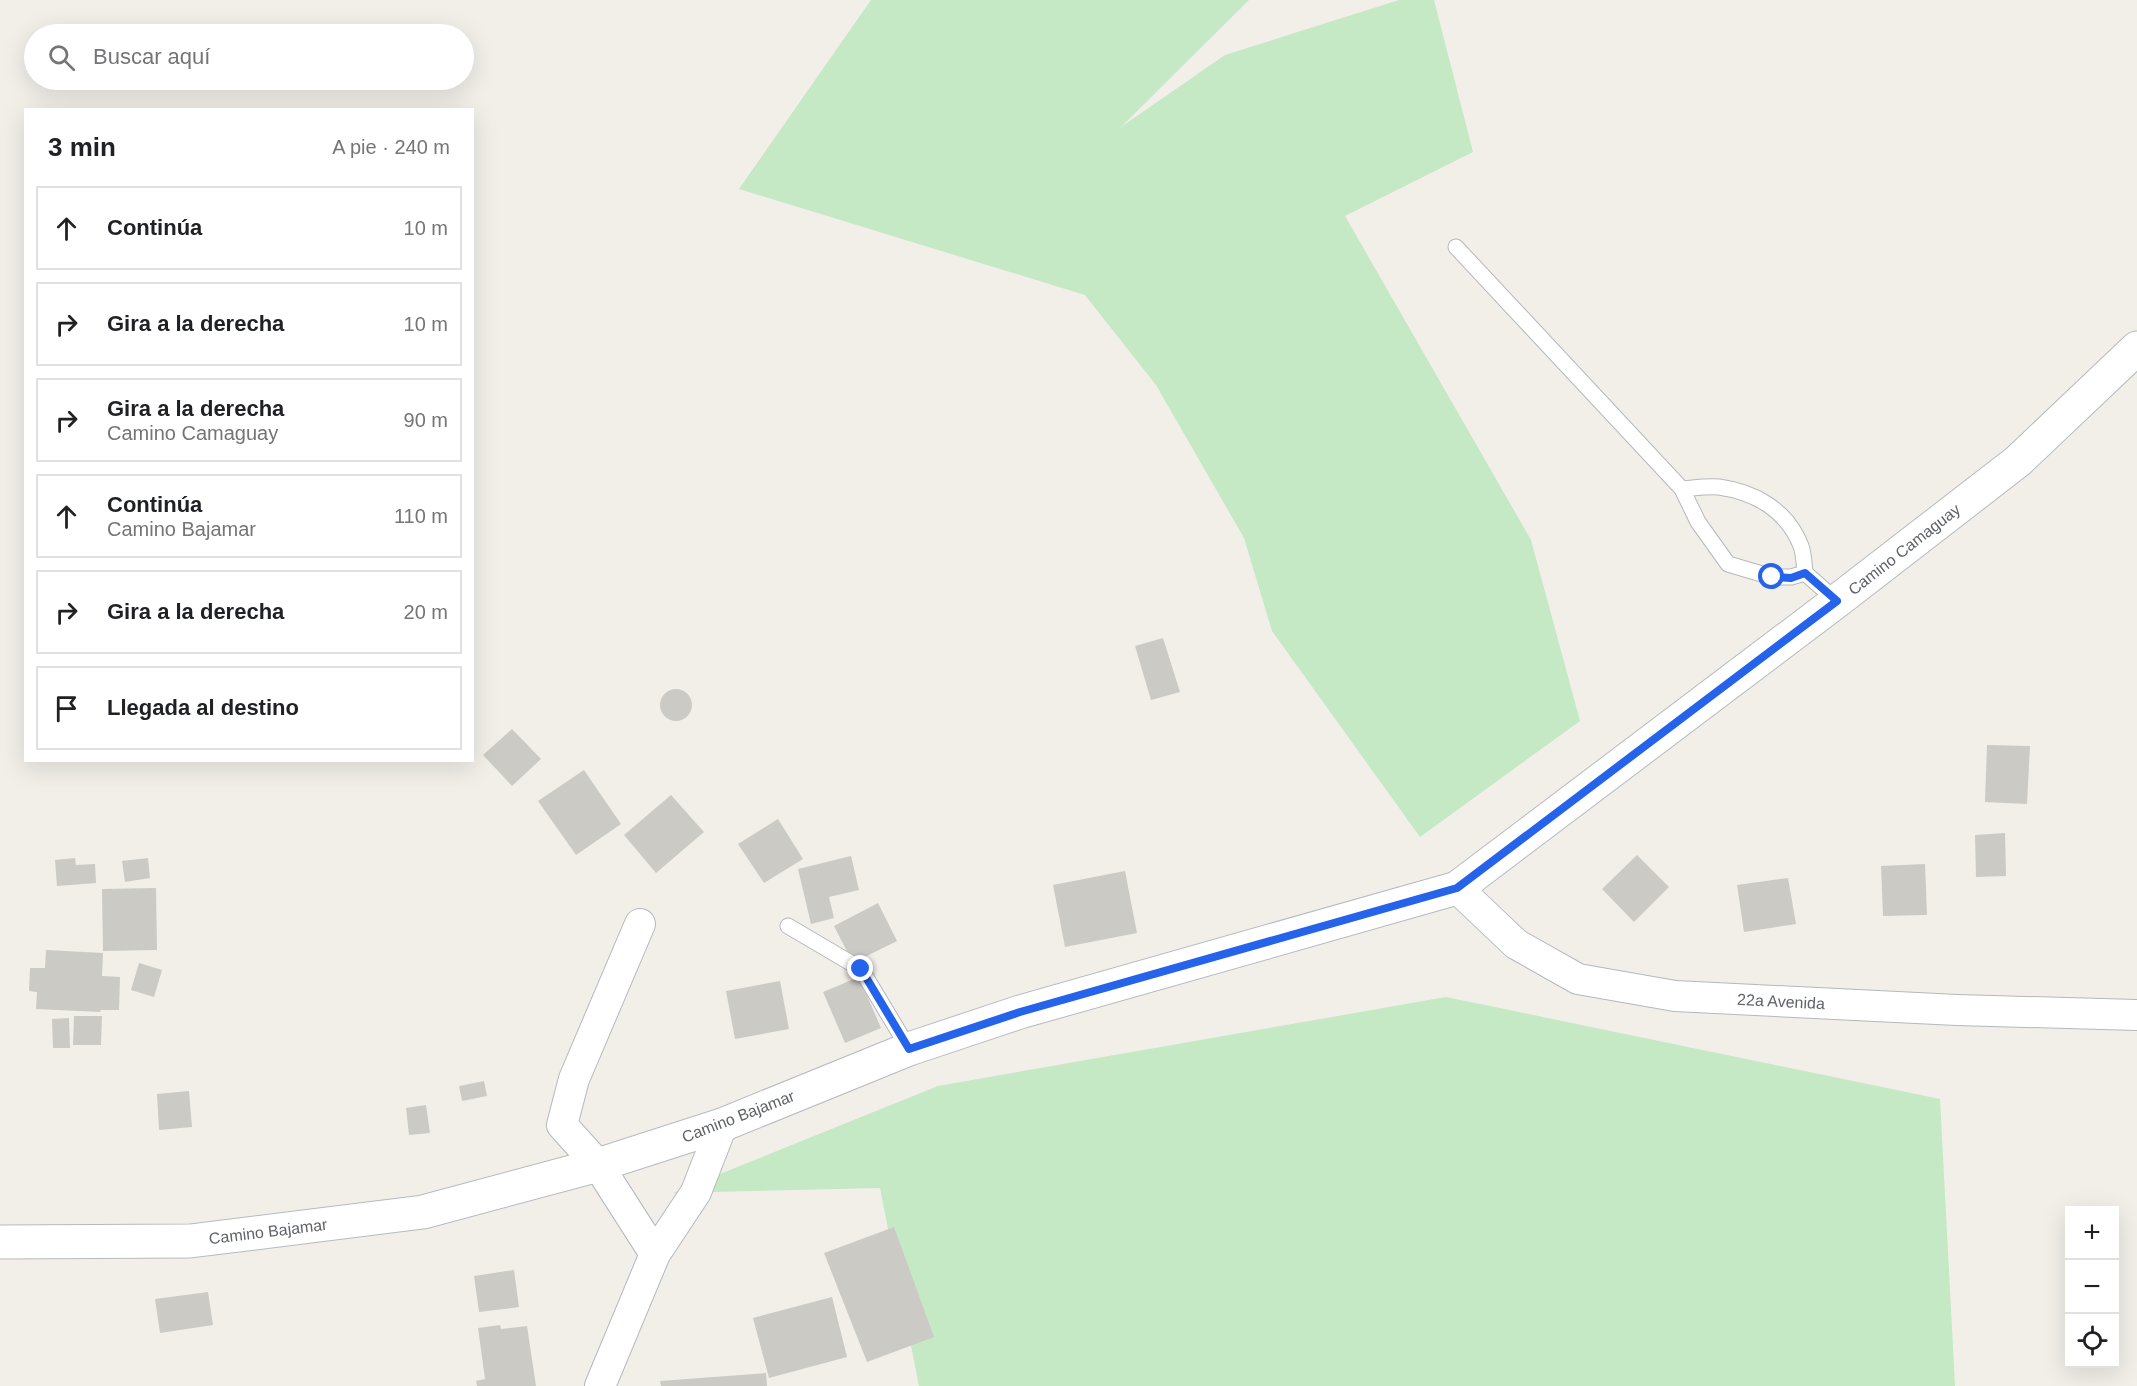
<!DOCTYPE html>
<html lang="es">
<head>
<meta charset="utf-8">
<style>
  :root { --surface:#fff; --page:#f2f2f2; --text:#202124; --muted:#757577; --line:#e0e0e0 }
  body { margin:0; font-family:Arial,sans-serif; background:var(--page); color:var(--text) }
  .controls { position:absolute; right:18px; bottom:18px; display:grid; overflow:hidden; border-radius:0px; box-shadow:0 6px 24px #0002 }
  .controls button { width:54px; height:54px; display:grid; place-items:center; padding:0; border:0; border-bottom:2px solid var(--line); background:var(--surface); color:var(--text); font:30px sans-serif }
  .stop { position:absolute; width:18px; height:18px; margin:-14px; border:4px solid #2563eb; border-radius:50%; background:#fff }
  .stop.end { background:#2563eb; border-color:#fff; box-shadow:0 2px 6px #0008 }
  .list { margin:0; padding:0; list-style:none }
  h2 { display:flex; justify-content:space-between; align-items:center; height:78px; margin:0; padding:0 24px; font-size:26px }
  h2 small { font-size:20px; font-weight:400; color:var(--muted) }
  .list li { display:grid; grid-template-columns:39px 1fr auto; gap:18px; align-items:center; box-sizing:border-box; height:84px; margin:0 12px 12px; padding:0 12px; border:2px solid var(--line); border-radius:0px }
  .list b { display:block; font-size:22px; white-space:nowrap }
  .list p { margin:0; font-size:20px; white-space:nowrap; color:var(--muted) }
  .list em { font-size:20px; font-style:normal; color:var(--muted) }
  .icon { flex:none; width:33px; height:33px; fill:none; stroke:currentColor; stroke-width:2; stroke-linecap:round; stroke-linejoin:round }
  .map { position:relative; flex:none; width:2137px; height:1386px; overflow:hidden }
  .search { position:absolute; background:var(--surface); box-shadow:0 6px 24px #0002; left:24px; top:24px; width:450px; height:66px; display:flex; align-items:center; gap:15px; box-sizing:border-box; padding:0 21px; border-radius:33px; color:var(--muted); font-size:22px }
  .panel { position:absolute; background:var(--surface); box-shadow:0 6px 24px #0002; left:24px; top:108px; width:450px; height:654px; border-radius:0px }
  .map>svg:first-child { display:block }
  .green { fill:#c5e8c5 }
  .building { fill:#cccac5 }
  .lines { fill:none; stroke-linecap:round; stroke-linejoin:round }
  .lane-casing { stroke:#b5b8bc; stroke-width:17 }
  .street-casing { stroke:#b5b8bc; stroke-width:32 }
  .secondary-casing { stroke:#b6babf; stroke-width:35 }
  .lane { stroke:#fff; stroke-width:15 }
  .street { stroke:#fff; stroke-width:30 }
  .secondary { stroke:#fff; stroke-width:33 }
  .route { stroke:#2563eb; stroke-width:8 }
  .labels { text-anchor:middle; stroke-width:6; stroke-linejoin:round; paint-order:stroke }
  .street-label { font-size:16px; fill:#5f6368; stroke:#fff }
</style>
</head>
<body>
<div class="map">
<svg width="2137" height="1386" viewBox="0 0 2137 1386">
  <rect width="100%" height="100%" fill="#f1efe8"/>
  <path class="green" d="M871,0H1249L1121,127L1225,55L1399,0H1434L1473,152L1345,216L1531,540L1580,721L1420,837L1272,631L1244,538L1156,385L1085,295L739,189Z
    M1446,997L1940,1099L1955,1386H919L880,1188L673,1193L938,1086Z"/>
  <path class="building" d="M1163,638L1180,692L1151,700L1135,646Z
    M660 705a16 16 0 1 1 32 0a16 16 0 1 1-32 0Z
    M512,729L541,759L512,786L483,755Z
    M1987,745L2030,746L2027,804L1985,802Z
    M584,770L621,824L576,855L538,801Z
    M671,795L704,832L656,873L624,835Z
    M778,819L803,859L764,883L738,844Z
    M2005,833L2006,876L1976,877L1975,835Z
    M1637,855L1669,887L1634,922L1602,889Z
    M851,856L859,890L829,897L834,918L811,924L798,869Z
    M75,858L76,865L95,864L96,883L57,886L55,860Z
    M148,858L150,878L125,882L122,861Z
    M1925,864L1927,915L1883,916L1881,866Z
    M1125,871L1137,933L1065,947L1053,885Z
    M1788,878L1796,924L1744,932L1737,885Z
    M156,888L157,950L103,951L102,889Z
    M878,903L897,941L853,963L834,926Z
    M46,950L103,953L102,976L120,977L119,1010H101L100,1012L36,1009L37,992L29,991L30,968H45Z
    M139,963L162,970L154,997L131,990Z
    M859,977L881,1028L845,1043L823,992Z
    M780,981L789,1029L735,1039L726,991Z
    M74,1016H102L101,1045H73Z
    M69,1018L70,1048H53L52,1019Z
    M484,1081L487,1096L462,1101L459,1086Z
    M189,1091L192,1127L159,1130L157,1094Z
    M426,1105L430,1133L409,1135L406,1108Z
    M894,1227L934,1337L867,1362L824,1253Z
    M514,1270L519,1307L479,1312L474,1276Z
    M208,1292L213,1325L160,1333L155,1299Z
    M832,1297L847,1357L769,1378L753,1318Z
    M500,1325L501,1329L527,1326L536,1386H477L476,1381L485,1379L478,1328Z
    M766,1373L767,1386H661L660,1381Z"/>
  <g class="lines">
    <defs>
      <path id="lane" d="M1456,247L1682,489L1698,522L1728,564L1772,577H1791L1805,573L1837,601
        M1682,489C1694,488 1707,486 1719,487C1755,492 1787,510 1801,546C1804,554 1804,564 1805,573
        M788,926L861,969L909,1049"/>
      <path id="street" d="M1457,888L1516,944L1578,979L1675,996L1957,1010L2137,1015
        M640,924L574,1079L562,1125L598,1165L655,1254
        M600,1386L655,1254L696,1192L722,1125"/>
      <path id="secondary" d="M0,1242L190,1241L423,1212L598,1165L722,1125L909,1049L1020,1012L1457,888L1837,601L2018,461L2137,348"/>
    </defs>
    <use href="#lane" class="lane-casing"/>
    <use href="#street" class="street-casing"/>
    <use href="#secondary" class="secondary-casing"/>
    <use href="#lane" class="lane"/>
    <use href="#street" class="street"/>
    <use href="#secondary" class="secondary"/>
  </g>
  <g class="lines">
    <path class="route" d="M861,969L909,1049L1020,1012L1457,888L1837,601L1805,573L1791,578L1772,577"/>
  </g>
  <g class="labels">
    <g class="street-label">
      <text transform="translate(1904 549) rotate(-38)" y="6">Camino Camaguay</text>
      <text transform="translate(1781 1001) rotate(3)" y="6">22a Avenida</text>
      <text transform="translate(738 1116) rotate(-21)" y="6">Camino Bajamar</text>
      <text transform="translate(268 1231) rotate(-7)" y="6">Camino Bajamar</text>
    </g>
  </g>
</svg>
<div class="controls">
<button>+</button>
<button>−</button>
<button><svg class="icon" aria-label="locate" viewBox="0 0 24 24"><circle cx="12" cy="12" r="6"/><path d="M12 2v4M12 18v4M2 12h4M18 12h4"/></svg></button>
</div>
<div class="stop" style="left:1772px;top:577px"></div>
<div class="stop end" style="left:861px;top:969px"></div>
<div class="search"><svg class="icon" aria-label="search" viewBox="0 0 24 24"><circle cx="10" cy="10" r="6"/><path d="M15 15l6 6"/></svg>Buscar aquí</div>
<section class="panel">
<h2>3 min<small>A pie · 240 m</small></h2>
<ul class="list">
<li><svg class="icon" aria-label="ahead" viewBox="0 0 24 24"><path d="M12 20V5M6 11l6-6 6 6"/></svg><div><b>Continúa</b></div><em>10 m</em></li>
<li><svg class="icon" aria-label="right" viewBox="0 0 24 24"><path d="M7 20v-9h11M14 6l5 5-5 5"/></svg><div><b>Gira a la derecha</b></div><em>10 m</em></li>
<li><svg class="icon" aria-label="right" viewBox="0 0 24 24"><path d="M7 20v-9h11M14 6l5 5-5 5"/></svg><div><b>Gira a la derecha</b><p>Camino Camaguay</p></div><em>90 m</em></li>
<li><svg class="icon" aria-label="ahead" viewBox="0 0 24 24"><path d="M12 20V5M6 11l6-6 6 6"/></svg><div><b>Continúa</b><p>Camino Bajamar</p></div><em>110 m</em></li>
<li><svg class="icon" aria-label="right" viewBox="0 0 24 24"><path d="M7 20v-9h11M14 6l5 5-5 5"/></svg><div><b>Gira a la derecha</b></div><em>20 m</em></li>
<li><svg class="icon" aria-label="arrive" viewBox="0 0 24 24"><path d="M6 21V4h12l-3 4 3 4H6"/></svg><div><b>Llegada al destino</b></div></li>
</ul>
</section>
</div>
</body>
</html>
